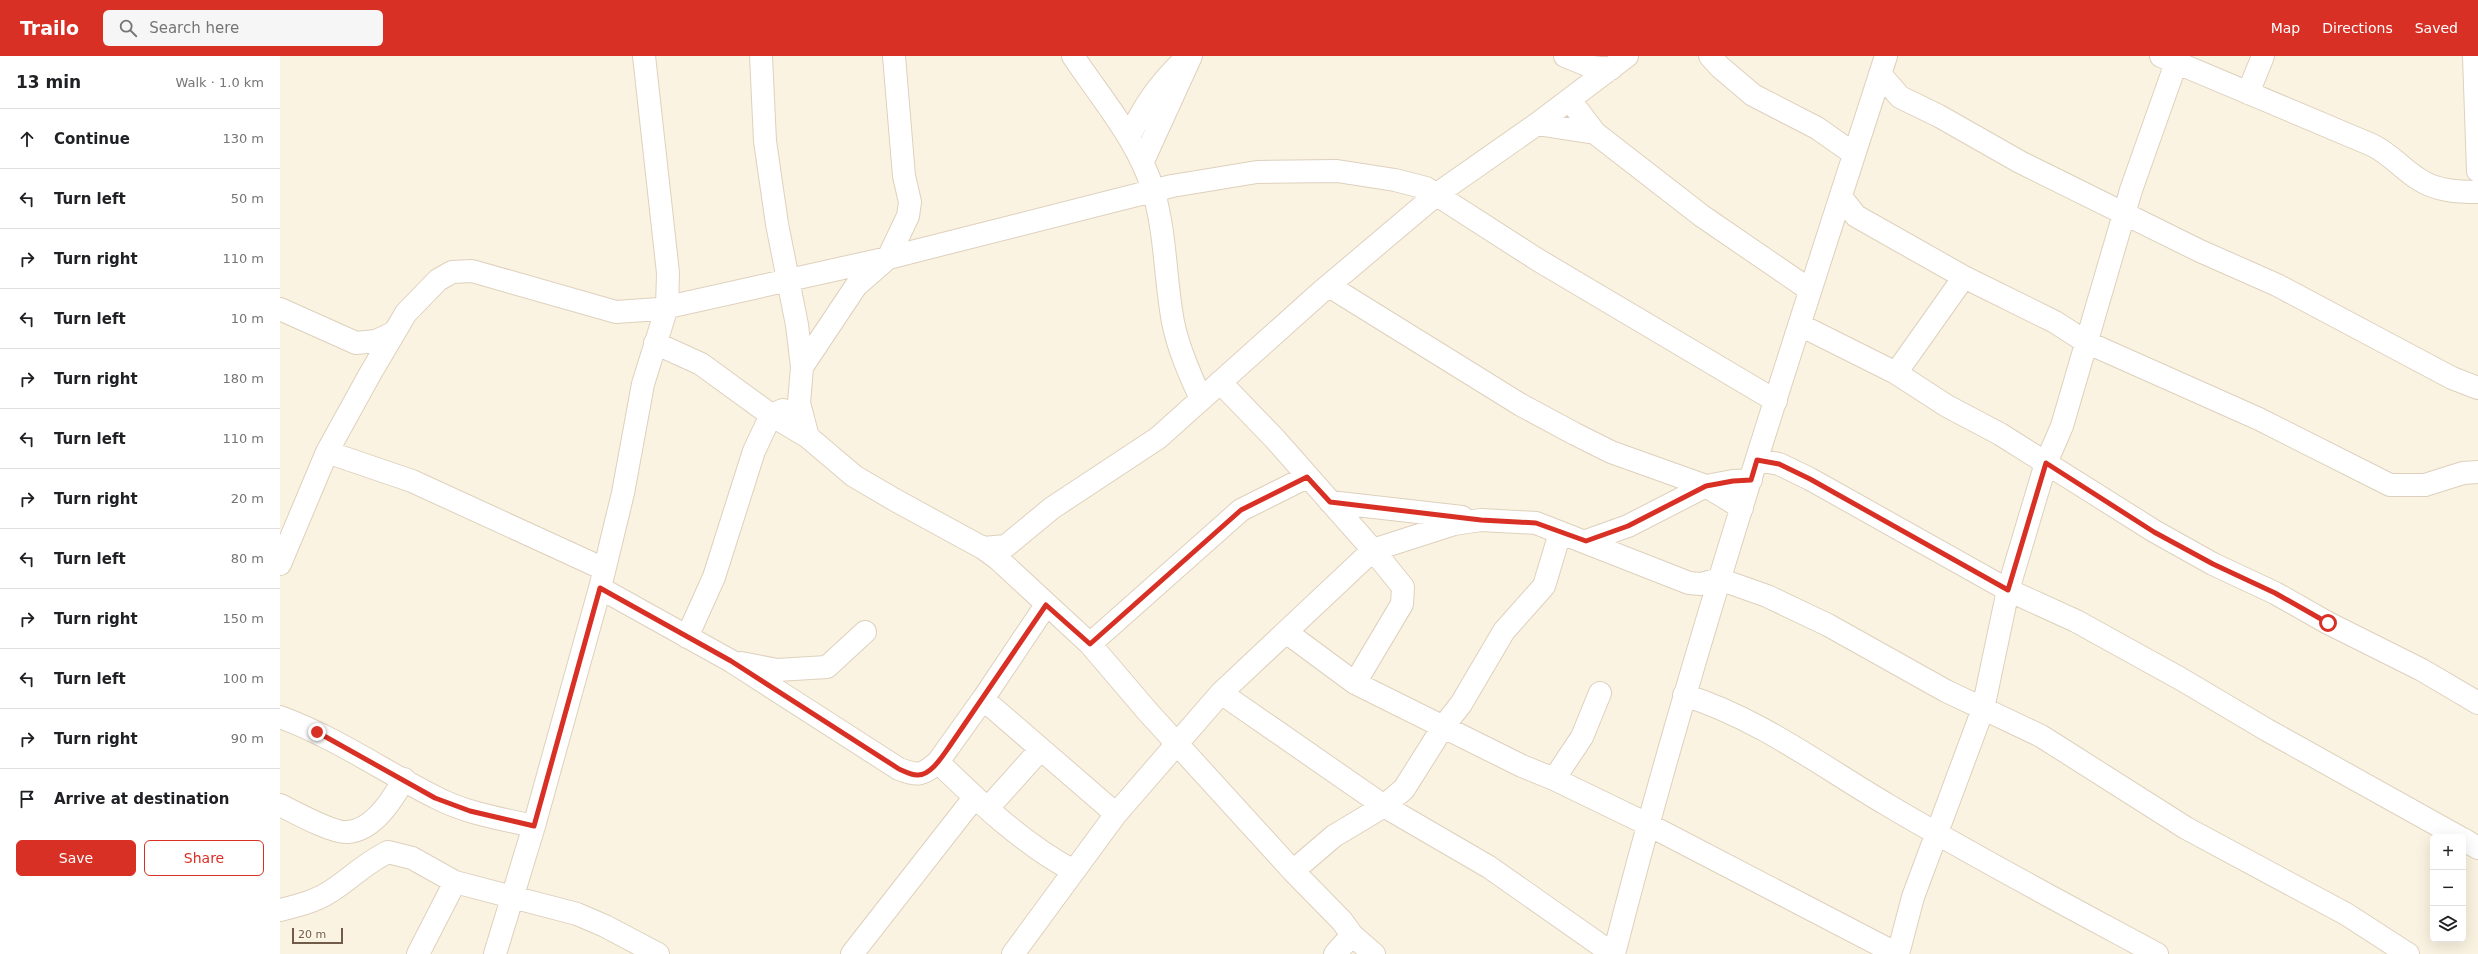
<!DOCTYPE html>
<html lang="en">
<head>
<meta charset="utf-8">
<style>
  :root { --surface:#fff; --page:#f6f6f6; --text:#202124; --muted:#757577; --line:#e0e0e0; --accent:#d93025 }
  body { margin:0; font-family:"DejaVu Sans",sans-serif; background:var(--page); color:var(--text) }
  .controls { position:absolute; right:12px; bottom:12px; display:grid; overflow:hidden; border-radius:6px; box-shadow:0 4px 16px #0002 }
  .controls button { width:36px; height:36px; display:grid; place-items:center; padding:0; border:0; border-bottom:1px solid var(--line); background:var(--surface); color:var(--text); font:20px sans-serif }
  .scale { position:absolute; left:12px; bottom:10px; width:51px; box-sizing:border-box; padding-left:4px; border:2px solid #705c49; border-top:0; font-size:11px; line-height:14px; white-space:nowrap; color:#705c49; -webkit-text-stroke:3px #fef7e6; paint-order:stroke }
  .stop { position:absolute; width:12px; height:12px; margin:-9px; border:3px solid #d93025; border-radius:50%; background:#fff }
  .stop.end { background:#d93025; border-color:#fff; box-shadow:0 1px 4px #0008 }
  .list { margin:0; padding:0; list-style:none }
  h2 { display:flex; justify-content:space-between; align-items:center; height:52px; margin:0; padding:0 16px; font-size:17px }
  h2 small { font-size:13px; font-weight:400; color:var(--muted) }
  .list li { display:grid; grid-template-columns:26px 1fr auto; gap:12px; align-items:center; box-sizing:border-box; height:60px; padding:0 16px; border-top:1px solid var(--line) }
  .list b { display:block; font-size:15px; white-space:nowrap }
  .list em { font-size:13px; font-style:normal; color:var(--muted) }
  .actions { display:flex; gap:8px; padding:12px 16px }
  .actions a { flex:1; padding:9px 0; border:1px solid var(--accent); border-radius:6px; text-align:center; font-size:14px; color:var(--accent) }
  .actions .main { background:var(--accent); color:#fff }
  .icon { flex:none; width:22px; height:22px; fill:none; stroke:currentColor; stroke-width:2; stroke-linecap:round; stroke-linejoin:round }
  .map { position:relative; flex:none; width:2198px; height:898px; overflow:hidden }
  header { display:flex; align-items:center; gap:24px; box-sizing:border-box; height:56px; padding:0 20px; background:var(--accent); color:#fff }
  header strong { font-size:19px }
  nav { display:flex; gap:22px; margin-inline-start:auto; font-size:14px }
  .search { width:280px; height:36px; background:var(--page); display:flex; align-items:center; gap:10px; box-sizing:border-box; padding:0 14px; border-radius:6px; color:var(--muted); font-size:15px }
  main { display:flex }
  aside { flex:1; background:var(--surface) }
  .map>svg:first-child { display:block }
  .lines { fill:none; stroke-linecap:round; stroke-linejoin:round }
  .minor-casing { stroke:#ded0bd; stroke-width:24 }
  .minor { stroke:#fff; stroke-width:22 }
  .route { stroke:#d93025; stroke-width:5 }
</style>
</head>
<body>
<header>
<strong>Trailo</strong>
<div class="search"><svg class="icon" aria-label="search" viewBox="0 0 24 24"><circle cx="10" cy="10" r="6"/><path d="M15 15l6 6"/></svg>Search here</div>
<nav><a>Map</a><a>Directions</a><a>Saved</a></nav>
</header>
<main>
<aside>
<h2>13 min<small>Walk · 1.0 km</small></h2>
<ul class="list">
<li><svg class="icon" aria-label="ahead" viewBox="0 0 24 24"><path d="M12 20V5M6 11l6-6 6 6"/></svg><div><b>Continue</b></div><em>130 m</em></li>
<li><svg class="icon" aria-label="left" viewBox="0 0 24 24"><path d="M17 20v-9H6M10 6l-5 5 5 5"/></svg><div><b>Turn left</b></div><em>50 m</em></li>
<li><svg class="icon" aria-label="right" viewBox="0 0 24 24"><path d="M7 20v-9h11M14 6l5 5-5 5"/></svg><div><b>Turn right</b></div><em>110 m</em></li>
<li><svg class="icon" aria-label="left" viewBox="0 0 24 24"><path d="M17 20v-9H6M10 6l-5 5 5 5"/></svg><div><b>Turn left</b></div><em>10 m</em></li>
<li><svg class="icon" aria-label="right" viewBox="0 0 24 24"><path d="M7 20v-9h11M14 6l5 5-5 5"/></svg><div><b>Turn right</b></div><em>180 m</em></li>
<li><svg class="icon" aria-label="left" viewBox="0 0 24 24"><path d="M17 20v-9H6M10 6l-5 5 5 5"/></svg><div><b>Turn left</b></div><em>110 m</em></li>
<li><svg class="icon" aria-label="right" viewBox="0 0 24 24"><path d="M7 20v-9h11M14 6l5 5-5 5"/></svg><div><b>Turn right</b></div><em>20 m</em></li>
<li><svg class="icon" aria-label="left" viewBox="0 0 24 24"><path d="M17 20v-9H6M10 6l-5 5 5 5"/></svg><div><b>Turn left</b></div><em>80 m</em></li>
<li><svg class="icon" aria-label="right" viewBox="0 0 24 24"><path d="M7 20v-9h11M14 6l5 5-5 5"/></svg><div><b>Turn right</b></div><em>150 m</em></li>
<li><svg class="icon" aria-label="left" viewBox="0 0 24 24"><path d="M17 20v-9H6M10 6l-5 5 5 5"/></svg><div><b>Turn left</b></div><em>100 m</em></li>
<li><svg class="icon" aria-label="right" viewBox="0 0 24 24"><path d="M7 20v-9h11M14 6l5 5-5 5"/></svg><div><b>Turn right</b></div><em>90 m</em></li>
<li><svg class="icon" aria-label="arrive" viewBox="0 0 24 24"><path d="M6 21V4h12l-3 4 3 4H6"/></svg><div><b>Arrive at destination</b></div></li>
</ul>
<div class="actions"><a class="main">Save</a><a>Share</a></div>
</aside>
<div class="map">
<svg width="2198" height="898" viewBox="0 0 2198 898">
  <rect width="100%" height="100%" fill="#faf3e1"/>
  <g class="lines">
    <defs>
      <path id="minor" d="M481,0L485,85L497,168L517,269L522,311L519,347L528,381
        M793,0C822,44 859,85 874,137C886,180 885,223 893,266C898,292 910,319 921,343
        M1285,0L1312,11L1331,13
        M1430,0L1440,11L1473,39L1537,72L1574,98
        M1881,0L2092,89C2111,98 2123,114 2140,124C2157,135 2178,136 2198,136
        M2194,0L2198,115
        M1600,18L1620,41L1659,60L1740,106L1920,195L1997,229L2172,322L2198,332
        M1968,37L1983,0
        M1290,44L1315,77L1422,160L1530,234
        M1257,68L1315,77
        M849,81C864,50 878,29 903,5
        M863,105L911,0
        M1561,141L1576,160L1684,221L1775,266L1806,286L1979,363L2110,429H2145L2183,417L2198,416
        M1049,230L1241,349L1295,378L1331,396L1426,430L1462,452
        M0,253L76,287L96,285L113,277
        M1520,269L1616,317L1667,350L1720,378L1874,475L1933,508L1995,537L2048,567L2142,614L2198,647
        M375,287L421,308L491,359L528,381L574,420L615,444L703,492L718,503L810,588L868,656L1013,815L1062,865L1072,879L1094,898
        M522,311L576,230L608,202L628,160L630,146L624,120L614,0
        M1616,317L1684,221
        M940,326L995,383L1093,494L1123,531L1122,548L1075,627
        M47,396L132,425L324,513
        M1477,404L1499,408L1530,423L1728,534L1796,565L1901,623L1987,674L2179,781
        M1050,446L1182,461
        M1306,485L1348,470L1426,430L1453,425L1471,424
        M703,492L726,490L772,452L878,382L1041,236L1157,138L1257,68L1347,0
        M0,508L47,396L90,318L126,257L158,224L172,216L192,215L336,256L379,253L608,202L892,130L977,116L1057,115L1115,124L1146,132L1258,204L1496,345
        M320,532L451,605L619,713C639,720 641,720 658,706
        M766,549L703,643L658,706C698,745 744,789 794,815
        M1006,576L1075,627L1242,710L1274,723L1302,681L1320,637
        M407,581L434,521L474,395L491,359L503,354
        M810,588L961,454L1027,421
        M461,607L497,614L547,611L585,576
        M941,637L1104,750L1209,811L1333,898
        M1404,639C1478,662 1540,709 1606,748C1695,801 1786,849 1877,898
        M703,643L836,758
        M0,661C55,681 103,715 155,741C185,757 221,763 254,770
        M1274,723L1367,768L1617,898
        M0,749C14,756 54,778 68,776C94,774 113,743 124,723
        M708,752L760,694
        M2183,783L2198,792
        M1013,815L1054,780L1104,750L1124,733L1163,671L1181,648L1224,575L1264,530L1277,487L1283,478
        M0,854C21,849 40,844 57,831C74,819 89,805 108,796L132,802L175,826L297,858L325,870L378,898
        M138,898L175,826
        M215,898L254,770L320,532L343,437L363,328L387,251L388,217L364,0
        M572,898L694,742
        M733,898L836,758L941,637L1093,494L1174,468L1201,464L1256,467L1409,527L1421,528L1439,523L1487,540L1548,569L1666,635L1761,680L1906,772L2066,858L2128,898
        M1055,898L1072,879
        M1334,898C1411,595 1510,298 1606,0
        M1618,898L1633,841L1703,653L1728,534L1766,407L1782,370L1851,134L1896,7"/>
    </defs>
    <use href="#minor" class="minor-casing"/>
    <use href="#minor" class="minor"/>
  </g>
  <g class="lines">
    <path class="route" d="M37,676L155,742L190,755L254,770L320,532L451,605L619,713C624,715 631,719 637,719C650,720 662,701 669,691L766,549L810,588L961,454L1027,421L1050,446L1201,464L1256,467L1306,485L1348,470L1426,430L1453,425L1471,424L1477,404L1499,408L1530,423L1728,534L1766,407L1874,476L1933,508L1995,537L2048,567"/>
  </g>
</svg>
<div class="controls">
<button>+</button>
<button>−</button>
<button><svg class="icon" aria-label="layers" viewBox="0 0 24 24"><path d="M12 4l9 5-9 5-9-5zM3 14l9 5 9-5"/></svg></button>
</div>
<div class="scale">20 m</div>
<div class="stop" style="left:2048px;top:567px"></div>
<div class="stop end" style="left:37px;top:676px"></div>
</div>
</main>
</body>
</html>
